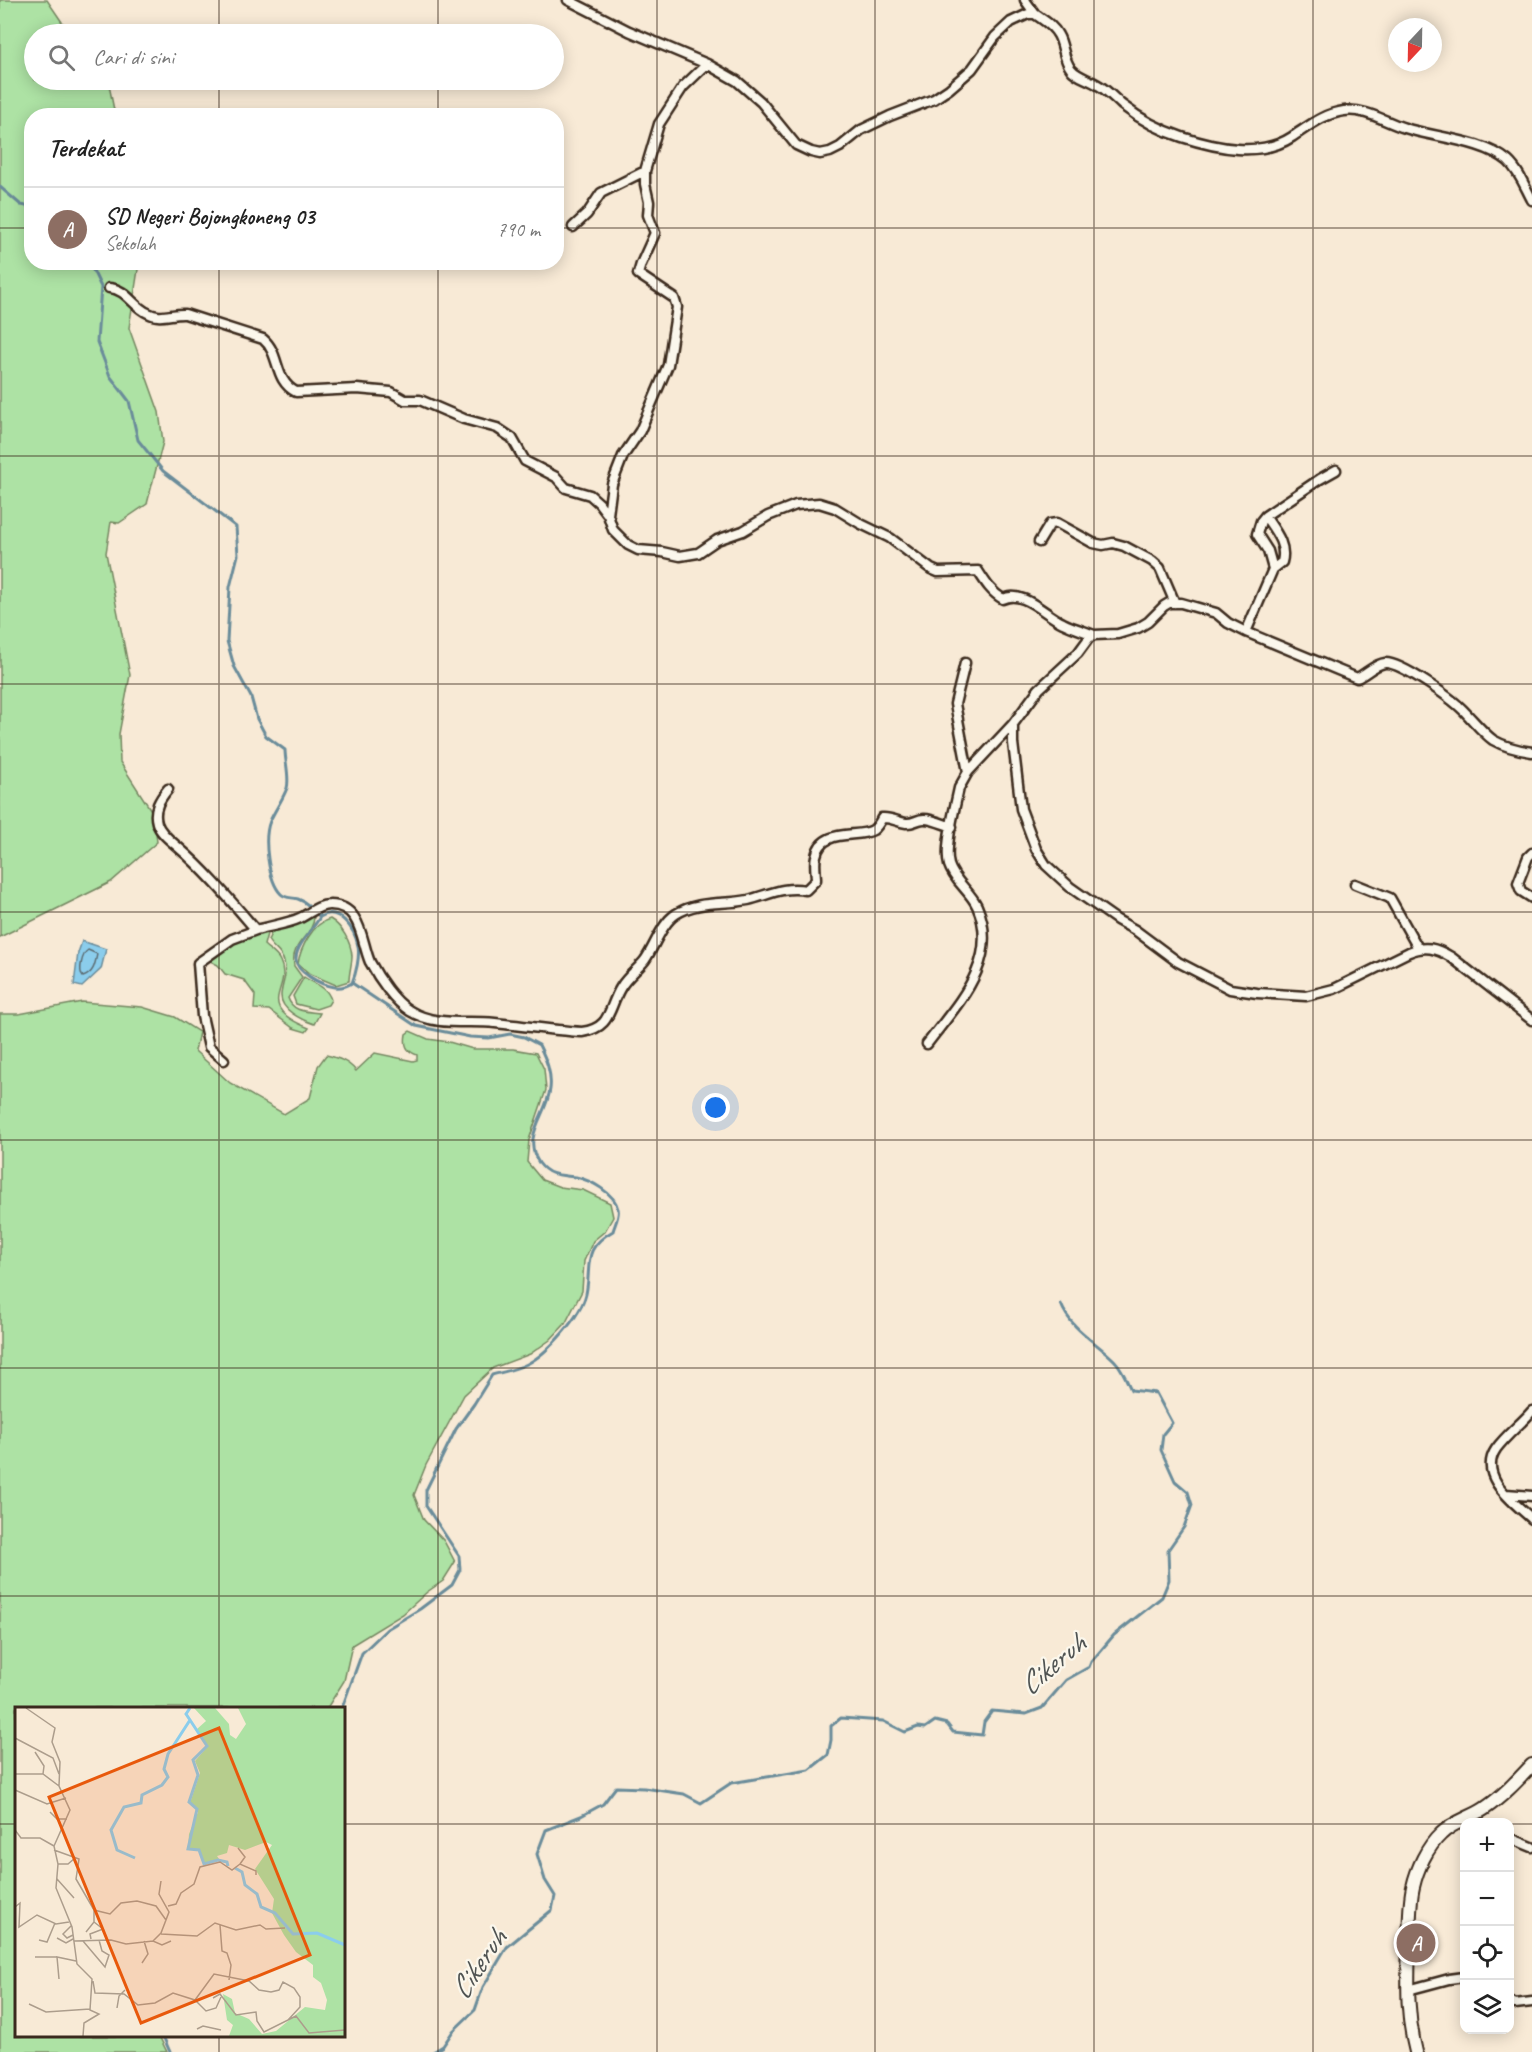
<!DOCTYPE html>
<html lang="id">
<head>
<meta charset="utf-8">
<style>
  :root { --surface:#fff; --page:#f2f2f2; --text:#222; --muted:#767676; --line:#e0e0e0; --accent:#ea580c }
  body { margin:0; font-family:Caveat,sans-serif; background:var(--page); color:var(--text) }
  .controls { position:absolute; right:18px; bottom:18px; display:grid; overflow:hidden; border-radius:12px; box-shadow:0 3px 15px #0003 }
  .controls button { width:54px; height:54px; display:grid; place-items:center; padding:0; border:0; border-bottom:2px solid var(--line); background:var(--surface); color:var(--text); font:30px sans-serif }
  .compass { position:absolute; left:1388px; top:18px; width:54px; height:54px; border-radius:50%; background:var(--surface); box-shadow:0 3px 15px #0003; rotate:202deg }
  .you { position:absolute; left:716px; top:1108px; width:21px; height:21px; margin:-15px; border:4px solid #fff; border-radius:50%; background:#1a73e8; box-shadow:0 0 0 9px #1a73e833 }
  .badge { display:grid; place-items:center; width:39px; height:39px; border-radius:50%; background:var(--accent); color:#fff; font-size:20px; font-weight:700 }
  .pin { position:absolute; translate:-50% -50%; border:3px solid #fff; box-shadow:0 2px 6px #0006 }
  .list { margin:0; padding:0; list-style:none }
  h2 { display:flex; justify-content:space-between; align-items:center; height:78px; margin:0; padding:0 24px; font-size:26px }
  h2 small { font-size:20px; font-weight:400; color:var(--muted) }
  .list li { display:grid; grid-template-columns:39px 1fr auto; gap:18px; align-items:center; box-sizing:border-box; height:84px; padding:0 24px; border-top:2px solid var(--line) }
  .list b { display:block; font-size:22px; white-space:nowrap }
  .list p { margin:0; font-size:20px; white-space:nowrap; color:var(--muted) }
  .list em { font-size:20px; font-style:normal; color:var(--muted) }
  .icon { flex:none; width:33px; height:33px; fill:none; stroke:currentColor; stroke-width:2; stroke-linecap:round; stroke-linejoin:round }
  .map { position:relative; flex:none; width:1532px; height:2052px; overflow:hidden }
  .search { position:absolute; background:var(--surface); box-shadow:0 3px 15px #0003; left:24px; top:24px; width:540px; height:66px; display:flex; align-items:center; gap:15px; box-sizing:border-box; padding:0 21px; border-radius:33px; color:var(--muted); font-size:22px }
  .panel { position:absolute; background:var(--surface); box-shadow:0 3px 15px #0003; left:24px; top:108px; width:540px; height:162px; border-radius:24px }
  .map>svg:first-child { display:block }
  .green { fill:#ade2a4; stroke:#748661; stroke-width:1.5 }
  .water { fill:#8bcdec; stroke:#6b8c9a; stroke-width:1.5 }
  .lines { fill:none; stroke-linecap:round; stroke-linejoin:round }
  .shore { stroke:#5b6b70; stroke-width:1.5 }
  .stream { stroke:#6b8c9a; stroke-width:3 }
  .street-casing { stroke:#3b2a1e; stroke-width:13 }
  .secondary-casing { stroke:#3b2a1e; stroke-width:16 }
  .street { stroke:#fbf7ec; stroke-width:8 }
  .secondary { stroke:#fbf7ec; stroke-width:12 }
  .grid { fill:none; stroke:#3b2a1e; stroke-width:1.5; stroke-opacity:0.55 }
  .labels { text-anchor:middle; stroke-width:4.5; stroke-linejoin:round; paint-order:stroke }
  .water-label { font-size:30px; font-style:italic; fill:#4f5352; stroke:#fbf7ec }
  .inset-river { fill:none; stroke:#8bcdec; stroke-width:3 }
  .inset-road { fill:none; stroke:#ac9d8c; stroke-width:1.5 }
  .view { fill:#e8590c; fill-opacity:0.15; stroke:#e8590c; stroke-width:3 }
  .inset-edge { fill:none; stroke:#3b2a1e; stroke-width:3 }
</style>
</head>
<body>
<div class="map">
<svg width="1532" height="2052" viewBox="0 0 1532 2052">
  <rect width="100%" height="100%" fill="#f8ead6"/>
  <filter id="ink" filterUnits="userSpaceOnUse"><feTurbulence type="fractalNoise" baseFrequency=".0167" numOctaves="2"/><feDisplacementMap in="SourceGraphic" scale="12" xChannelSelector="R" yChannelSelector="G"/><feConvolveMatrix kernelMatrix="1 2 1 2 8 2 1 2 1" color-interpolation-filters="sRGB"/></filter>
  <g filter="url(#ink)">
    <path class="green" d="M0,0H47L64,25L73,34H34V80H108L115,115L32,116V262L139,263L129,328L159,412L163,442L147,504L119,523L111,522L106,553L130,675L119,734L120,762L154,815L157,842L111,882L0,937Z
      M312,916L314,917C314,936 290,941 294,966L302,977L288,998C293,1013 308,1011 320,1013L314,1024C302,1020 280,1010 281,995C282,983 288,974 284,962C282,952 272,948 268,940L274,928Z
      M330,919C342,926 351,942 352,956C352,964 349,972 349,981L336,985L310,974L298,964C300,948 313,923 330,919Z
      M268,930L264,945C269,950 277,954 280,961C294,989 251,1005 309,1028L306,1032L293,1028L269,1010L254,1009L255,995L244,980L225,974L218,965L208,960C227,946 245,937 268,930Z
      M304,977C314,984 327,986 331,1000L328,1005L316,1009L296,1004L293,996Z
      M82,1002L142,1007L175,1017L199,1032L195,1051L230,1083L284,1114L310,1098L318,1066L326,1055C338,1058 348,1061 356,1071L375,1053L413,1061L417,1060V1055C406,1051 404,1045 406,1034L410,1031L428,1039L449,1042L473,1049H513L536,1053L544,1069L546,1090L529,1140L527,1162L542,1180L560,1187L583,1190L610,1203L613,1217L605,1231L593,1241L584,1261L582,1291L565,1324L550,1340L530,1354L493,1368L464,1395L426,1465L414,1495L424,1520L444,1541L455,1562L443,1581L427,1592L403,1614L352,1645L344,1681L327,1708H16V2036H159L167,2052H0V1014H19Z"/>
    <path class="water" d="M82,941L106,949L101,969L82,987L74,985L78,953Z"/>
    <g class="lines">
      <path class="shore" d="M88,950L97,954C95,964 94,973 83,977C78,971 82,954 88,950Z"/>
      <path class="stream" d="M0,187L21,205L32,207
        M89,262L101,287L97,342L110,376L129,401L138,440L163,471L236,527L238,555L230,587L227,641L234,666L251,697L257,719L266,736L285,750C285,761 290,778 287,788C283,799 275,810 270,821C263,838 268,881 281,894C286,899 292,897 298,899C307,902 314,910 320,917C338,905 355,929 358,946C360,957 356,973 352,983L416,1026L470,1037L489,1038L510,1034L524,1037L539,1045C546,1059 552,1073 550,1089C547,1115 521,1136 539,1163C549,1177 562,1175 576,1177C590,1180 615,1193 618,1209C620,1215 615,1224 613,1231C581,1249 592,1265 586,1294C581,1316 547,1354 527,1364C517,1369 503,1372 492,1375L474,1404L456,1429L426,1490V1506L459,1556L460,1570L452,1585L420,1609L387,1629L362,1653L342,1708
        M320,917C313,929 298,943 296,957C294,972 322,985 334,987C340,988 347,986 352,983
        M163,2036L170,2052
        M433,2052L443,2046L453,2031L475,2010L483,1987L507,1947L552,1910L555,1896L545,1880L537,1854L546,1830L581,1816L603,1804L616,1787L644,1788L684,1794L701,1803L731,1783L809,1770L828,1755L831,1740V1726L841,1718L883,1721L905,1732L918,1727L925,1728L935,1721L947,1724L953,1732L982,1735L984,1722L992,1711L1026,1714L1042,1708L1066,1680L1089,1667L1091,1662L1114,1635L1162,1597L1169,1580L1168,1550L1184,1527L1192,1505L1188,1492L1175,1481L1161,1450L1163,1434L1172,1423L1156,1393L1131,1390C1127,1381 1122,1368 1115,1361C1097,1342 1071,1330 1061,1304"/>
      <defs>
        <path id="street" d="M568,0L629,31L707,64L737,81L761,102L796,145L811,152L820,154L830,152L840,147L861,130L890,116L934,99L949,89L972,69L995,37L1011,22L1028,14H1035C1043,20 1053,25 1058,35C1064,45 1063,59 1071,69C1077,77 1089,79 1098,85C1107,90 1114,98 1122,105C1140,119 1160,130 1182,137C1216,148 1260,158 1292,137C1309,126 1323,114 1344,111C1366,108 1385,122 1405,128C1436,138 1483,140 1508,161C1519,171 1525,187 1532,200
          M1025,0L1035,14
          M573,227L587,214L601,193L645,171
          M109,288C127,289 132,306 148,313C160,320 172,313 185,314L263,339C281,354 273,380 296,392L357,389L391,392L405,400H420L464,419L497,428L512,438L525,461L556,477L566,488L590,495L599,503L608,515L613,530L628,545L638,550L662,552L680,556L698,553L717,540L743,531L768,516L796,505L819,503L835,508L861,524L890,538L931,569L938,572L978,571C985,582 991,592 1003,599C1023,589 1045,615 1063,623C1073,628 1084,631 1094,635
          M608,515L612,484L623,456L640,431L668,365L677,307L674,298L638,274L641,264L655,233L648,215L649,202L645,184V171L659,124L683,87L707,64
          M1265,516C1274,530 1287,544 1282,562L1273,569
          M1039,542L1050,524L1057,523L1093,543L1103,545L1113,543L1124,546L1152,561L1160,568L1175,603
          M1246,632L1273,569L1268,551L1257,534L1261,521L1265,516L1320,479L1336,470
          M965,663L955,704L968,772
          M1013,724V743L1021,809L1036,849L1046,865L1070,887L1117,920L1135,930L1178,962L1230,989L1257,993L1306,996L1334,989L1409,952C1425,945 1436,948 1451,957L1532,1020
          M168,789C160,799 153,809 157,823C160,833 171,841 178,847C207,872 231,901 256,930C270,926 287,924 300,918C309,914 318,905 329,905C362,904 361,942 370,962C379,979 394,1001 410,1011C436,1027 467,1020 495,1023C524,1026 553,1030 582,1032C612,1028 608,1008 621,987C627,977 638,969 645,960C655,946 661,924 676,914C698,900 724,905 748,900C769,895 782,886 806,890L816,880C816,873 814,863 816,856C822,827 858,839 873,830C877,827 880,822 882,818C891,817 897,822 906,823C913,824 917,819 924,819C933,819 943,824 952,827
          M1532,853L1528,857L1518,883L1521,891L1532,898
          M1355,884L1390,898L1418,948
          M927,1044C957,1004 1001,961 977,906C970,891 954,881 949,865C944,848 955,807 959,788L968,772L1013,724L1039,689L1078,653L1089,638L1094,635L1118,634L1138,628L1148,622L1164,606L1169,603H1181L1216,613L1228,623L1246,632L1357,678C1366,674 1375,664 1385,663C1401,662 1451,698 1463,710C1473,720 1482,732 1493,740C1505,747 1518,750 1532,752
          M224,1060L209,1047L202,1016L198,963L232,939L256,930
          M1532,1411C1521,1424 1506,1435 1496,1449C1477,1477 1515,1503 1532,1519
          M1506,1494L1532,1496
          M1510,1838L1532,1847
          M1408,1990L1449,1979L1464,1977
          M1510,2001L1515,2004L1532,2002"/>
        <path id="secondary" d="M1416,2052C1406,2013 1408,1982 1409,1942C1410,1924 1409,1904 1413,1887C1417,1869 1427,1847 1441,1834C1453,1822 1470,1818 1484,1809C1502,1797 1517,1781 1532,1765"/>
      </defs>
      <use href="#street" class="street-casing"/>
      <use href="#secondary" class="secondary-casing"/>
      <use href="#street" class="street"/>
      <use href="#secondary" class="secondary"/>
    </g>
  </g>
  <path class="grid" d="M219,0V34M438,0V34M657,0V2052M875,0V2052M1094,0V2052M1313,0V2052M219,80V116M438,80V116M0,228H32M556,228H1532M219,262V1708M438,262V2052M0,456H1532M0,684H1532M0,912H1532M0,1140H1532M0,1368H1532M0,1596H1532M0,1824H16M344,1824H1464M1510,1824H1532M219,2036V2052"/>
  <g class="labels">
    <g class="water-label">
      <text transform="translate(1052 1664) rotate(-40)" y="10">Cikeruh</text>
      <text transform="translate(478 1964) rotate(-56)" y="10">Cikeruh</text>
    </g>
  </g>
  <g transform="translate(15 1707)">
    <rect width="330" height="330" fill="#f8ead6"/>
    <path d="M179,1H200L214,17L215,28L221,32L231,17L223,1H330V329H214L218,318L212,313L208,287L217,292L220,306L234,312L247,327L261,324L290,300L310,303L312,293L306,276L298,270V258L281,245L269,228L257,206L259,192L240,162L257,138L251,135L230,143L214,138L212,146L202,149L204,152L189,156L185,143L173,141L174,127L183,105L175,96L185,66L180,54L193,39L182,22L191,14Z" fill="#ade2a4"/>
    <path class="inset-river" d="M175,13L192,39L178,53L183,68L174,95L182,102L173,142L184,143L189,157L203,153L212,155L213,159M120,151L102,143L96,123L109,100L126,96L127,88L147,78L153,70L149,62L153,47L175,13L171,7L175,1M220,161L227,165L230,178L242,187L246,200L260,206L278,227L302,226L330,238"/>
    <path class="inset-road" d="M11,1L40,21L37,35L45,55L44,79L55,103L39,139L43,157L41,181L57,220L62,257L77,272L75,303L84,307L69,316L68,329M0,31L38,51L44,67M20,45L29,59L28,67M0,67H28L44,79M0,83L32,97L51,91M35,105L42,112H52M0,123L6,131H25L39,139M223,141L230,150L225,157M39,143L64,152L61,172L79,203L95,207L106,196L122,194L141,199L151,213M43,157H53L60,151M42,172L59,191M153,199L161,197L166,186L179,177L185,160L205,155L217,163L225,157L241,164V168M0,200L5,196L4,220L22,208L41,217L54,215M205,218L207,244L212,246L216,258L214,273M56,219L48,227L52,231L58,228M71,225L79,215V203M146,227L182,229L200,216L221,223L245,218L251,222L270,221M42,231L51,236L58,232M76,232L75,227L88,222L79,215M24,233L32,235L40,216M59,234L96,233L111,237L138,234L147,238L156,234M68,234L90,260L94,248L87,244L84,233M138,234L146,226L154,205L144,187L146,174M20,250H42M127,256L133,247L129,234M44,272L42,250L61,254M78,274L80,286L109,287L123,298L140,296L158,286L180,293L199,267L234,274L244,283L256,285L264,283L268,275L279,281L285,290V300L273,313M198,291L205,287L221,308L241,305L242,314L249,325L281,309L294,326L330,323M180,293L191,304L201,301L206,290M14,297L31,305L75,302M102,301L104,289L110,283M182,322L188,319L206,323"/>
    <path class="view" d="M204,21L295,248L126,316L34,90Z"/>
    <rect width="330" height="330" class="inset-edge"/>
  </g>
</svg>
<div class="controls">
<button>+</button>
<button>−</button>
<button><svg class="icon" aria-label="locate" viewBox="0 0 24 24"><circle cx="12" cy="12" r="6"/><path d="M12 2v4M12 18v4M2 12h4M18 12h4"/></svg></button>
<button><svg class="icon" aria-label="layers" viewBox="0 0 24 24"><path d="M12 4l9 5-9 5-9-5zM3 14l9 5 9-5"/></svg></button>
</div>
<svg class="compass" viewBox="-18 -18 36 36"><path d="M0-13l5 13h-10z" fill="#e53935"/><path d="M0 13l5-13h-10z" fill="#767676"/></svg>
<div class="you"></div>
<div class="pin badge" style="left:1416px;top:1943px;background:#8d6e63">A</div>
<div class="search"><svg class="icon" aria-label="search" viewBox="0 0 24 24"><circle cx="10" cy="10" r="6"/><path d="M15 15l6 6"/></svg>Cari di sini</div>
<section class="panel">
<h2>Terdekat<small></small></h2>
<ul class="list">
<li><span class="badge" style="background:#8d6e63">A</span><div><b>SD Negeri Bojongkoneng 03</b><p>Sekolah</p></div><em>790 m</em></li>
</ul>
</section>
</div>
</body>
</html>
